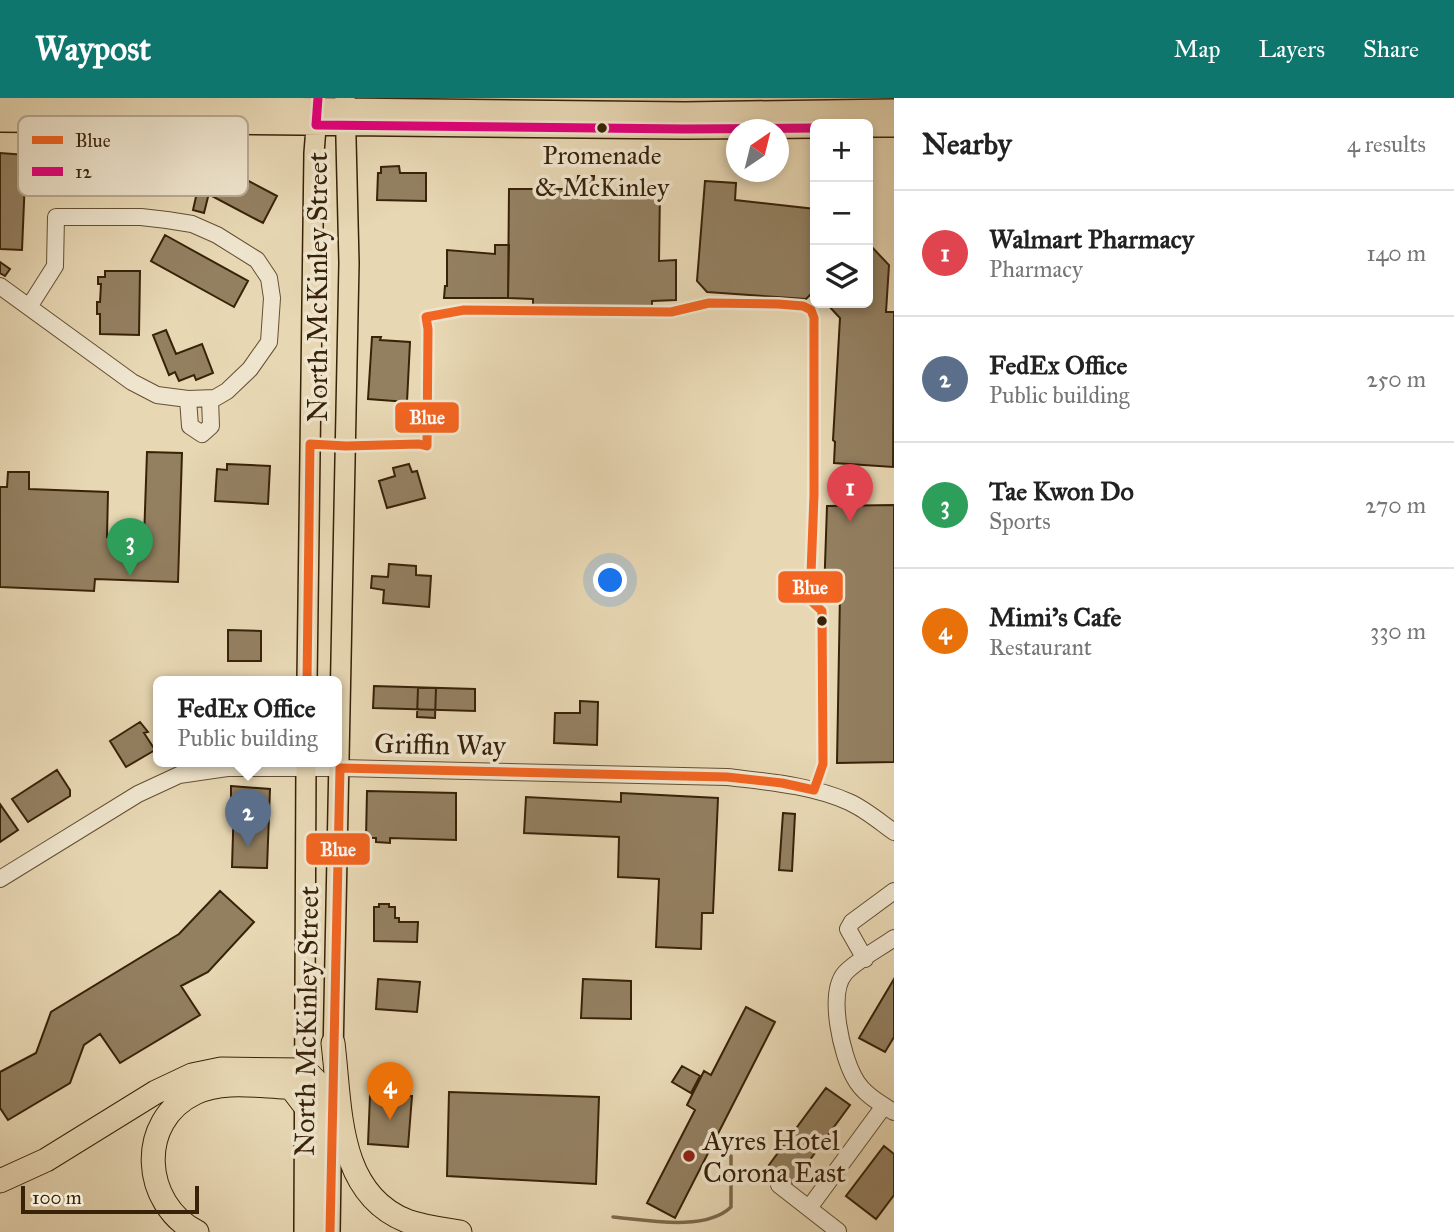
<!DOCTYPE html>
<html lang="en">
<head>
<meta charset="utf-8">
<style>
  :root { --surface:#fff; --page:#f2f2f2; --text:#222; --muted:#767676; --line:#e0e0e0; --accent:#0f766e }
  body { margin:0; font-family:"IM FELL Great Primer",serif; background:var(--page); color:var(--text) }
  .controls { position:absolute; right:21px; top:21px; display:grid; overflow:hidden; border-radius:10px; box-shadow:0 4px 10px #0003 }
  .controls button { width:63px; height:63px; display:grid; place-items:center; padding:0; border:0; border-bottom:2px solid var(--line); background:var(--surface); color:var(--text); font:35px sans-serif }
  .compass { position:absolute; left:726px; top:21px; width:63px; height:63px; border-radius:50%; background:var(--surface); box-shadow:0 4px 10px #0003; rotate:35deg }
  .scale { position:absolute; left:21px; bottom:18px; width:178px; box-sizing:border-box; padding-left:7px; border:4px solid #382208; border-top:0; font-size:19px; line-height:24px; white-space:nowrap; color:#382208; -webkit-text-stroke:5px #efe5ce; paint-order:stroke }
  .you { position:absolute; left:611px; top:483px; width:24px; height:24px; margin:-18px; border:5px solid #fff; border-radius:50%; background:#1a73e8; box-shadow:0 0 0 10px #1a73e833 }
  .badge { display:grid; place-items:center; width:46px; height:46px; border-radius:50%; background:var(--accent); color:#fff; font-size:23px; font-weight:700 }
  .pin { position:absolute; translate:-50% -58px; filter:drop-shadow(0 2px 4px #0008) }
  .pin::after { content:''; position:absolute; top:37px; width:24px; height:21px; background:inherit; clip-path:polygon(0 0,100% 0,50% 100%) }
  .popup { position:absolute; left:153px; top:578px; width:189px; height:91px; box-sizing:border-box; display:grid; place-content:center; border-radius:10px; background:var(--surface); filter:drop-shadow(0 2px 5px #0005); font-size:23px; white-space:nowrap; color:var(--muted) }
  .popup b { font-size:26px; color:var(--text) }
  .popup::after { content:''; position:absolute; left:50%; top:100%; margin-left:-14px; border:14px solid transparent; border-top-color:var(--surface) }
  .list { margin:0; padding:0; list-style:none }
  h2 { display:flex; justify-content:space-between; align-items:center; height:91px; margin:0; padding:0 28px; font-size:30px }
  h2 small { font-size:23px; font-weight:400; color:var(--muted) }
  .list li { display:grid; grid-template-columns:46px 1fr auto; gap:21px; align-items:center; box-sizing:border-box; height:126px; padding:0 28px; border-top:2px solid var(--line) }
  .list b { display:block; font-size:26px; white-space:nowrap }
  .list p { margin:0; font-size:23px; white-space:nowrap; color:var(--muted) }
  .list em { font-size:23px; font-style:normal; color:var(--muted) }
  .icon { flex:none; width:38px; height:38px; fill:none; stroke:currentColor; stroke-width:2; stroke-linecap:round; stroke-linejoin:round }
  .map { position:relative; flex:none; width:894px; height:1134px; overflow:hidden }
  header { display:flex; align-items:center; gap:42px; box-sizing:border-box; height:98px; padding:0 35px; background:var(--accent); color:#fff }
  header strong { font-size:33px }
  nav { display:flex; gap:38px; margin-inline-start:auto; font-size:24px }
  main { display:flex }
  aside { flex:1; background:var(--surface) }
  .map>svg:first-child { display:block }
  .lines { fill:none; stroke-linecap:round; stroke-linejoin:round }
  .stream { stroke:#7e694c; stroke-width:3.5 }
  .building { fill:#938061; stroke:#382208; stroke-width:2 }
  .minor-casing { stroke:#644f33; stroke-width:18 }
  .major-casing { stroke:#382208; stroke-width:22 }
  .highway-casing { stroke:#382208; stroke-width:25 }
  .minor { stroke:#efe5ce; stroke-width:16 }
  .major { stroke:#e7d7b3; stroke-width:19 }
  .highway { stroke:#e7d7b3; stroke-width:23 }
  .bus-1-casing { stroke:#efe5ce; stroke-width:14 }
  .bus-2-casing { stroke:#efe5ce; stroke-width:14 }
  .bus-1 { stroke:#f26522; stroke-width:9 }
  .bus-2 { stroke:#e5007d; stroke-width:9 }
  .bus-dot { fill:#382208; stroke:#efe5ce; stroke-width:2.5 }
  .poi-dot { fill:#8f2418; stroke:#efe5ce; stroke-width:2.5 }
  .labels { text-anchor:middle; stroke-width:7; stroke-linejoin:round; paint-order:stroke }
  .bus-label { font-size:26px; fill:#382208; stroke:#efe5ce }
  .street-label { font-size:28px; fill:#382208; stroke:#efe5ce }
  .poi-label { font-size:28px; fill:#382208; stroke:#efe5ce; text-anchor:start }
  .key { fill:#efe5ce; stroke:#b8aa93; stroke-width:2 }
  .key-label { font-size:19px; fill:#382208 }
  .line-badge { stroke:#efe5ce; stroke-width:2.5 }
  .badge-label { font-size:19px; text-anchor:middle; font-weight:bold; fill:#fff }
</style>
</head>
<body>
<header>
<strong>Waypost</strong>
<nav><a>Map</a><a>Layers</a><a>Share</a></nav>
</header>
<main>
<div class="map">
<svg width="894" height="1134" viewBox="0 0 894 1134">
  <rect width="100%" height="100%" fill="#e7d7b3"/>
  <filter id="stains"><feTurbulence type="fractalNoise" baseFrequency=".00286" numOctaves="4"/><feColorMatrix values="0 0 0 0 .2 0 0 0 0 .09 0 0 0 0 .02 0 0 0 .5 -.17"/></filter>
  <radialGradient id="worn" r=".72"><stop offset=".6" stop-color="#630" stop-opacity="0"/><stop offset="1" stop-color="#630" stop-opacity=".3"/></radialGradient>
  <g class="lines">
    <path class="stream" d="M613,1119C646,1122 705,1134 731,1109V1058"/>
  </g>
  <path class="building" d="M0,55L26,57L22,152L0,151Z
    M168,61L169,92L74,93V62Z
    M399,68L400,75H426V103L377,102L378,75H381V69Z
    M224,70L277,98L263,125L210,97Z
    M202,72L214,75L204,115L193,112Z
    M578,78H594L593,93L660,92L659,163L676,162V202L652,203V211L533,207V201L508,200L509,91H577Z
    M705,83L736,85L735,102L815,111V194L814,193L806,201L707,194L697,183Z
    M165,137L248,183L234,209L151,163Z
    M868,145L889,167L886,214H894L893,369L834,365L835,344L833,342L840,220L826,205H868Z
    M495,147H509L508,200H444L445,188H447V152L495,156Z
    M0,164L10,171L5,178L0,175Z
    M105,173H140L139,237L100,236V216H97V204H100L101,186H98V179H105Z
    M166,232L176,256L202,246L213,275L196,282L194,277L179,283L175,274L169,277L153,237Z
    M372,239H381L380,242L410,244L407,304L368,301Z
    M147,354L182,355L178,484L95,481L94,493L0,489V389H7L8,374H29V391L108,394L107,439L144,441Z
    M227,366L270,368L268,406L215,403L217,371L227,372Z
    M409,366L412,374L417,373L425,400L387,410L379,383L395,378L393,370Z
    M894,407V664L837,665L840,496H824L827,408Z
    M389,466L416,468V477L431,478L429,509L383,505L384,492L371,490L372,478L388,479Z
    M228,532L261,533V563H228Z
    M374,588L475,591V613L373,610Z
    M418,590H436L435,620L417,619Z
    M580,603L598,604L597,647L554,645L555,615H580Z
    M140,624L148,634L144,635L155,652L126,669L110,643Z
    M57,672L70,692V698L28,724L12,701Z
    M231,688L270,691L267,770L232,769L234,703H231Z
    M367,693L456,695V742L390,740V745L376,744V740H366Z
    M621,695L718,700L713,815H702L701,851L656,849L659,781L618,779L619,739L524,735L526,699L621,704Z
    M0,706L18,732L0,744Z
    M783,715L795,716L792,773L779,772Z
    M220,793L254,824L208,874L181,888L200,917L120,965L100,936L84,947L70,985L8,1022L0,1010V974L36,955L51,914L179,836Z
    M379,806H389V809H395V820H399V824H418L417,844L374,843V809H379Z
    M378,881L420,884L417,914L376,911Z
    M583,881L631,883V921L581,920Z
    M894,881V939L885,954L859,940Z
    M746,909L775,924L675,1120L647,1105L695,1012L687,1007L704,973L711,977Z
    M682,968L700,978L691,995L672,984Z
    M826,990L850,1007L793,1085L769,1067Z
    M449,994L599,999L596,1086L447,1078Z
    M370,997L412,998L408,1049L368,1046Z
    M884,1048L894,1056V1097L876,1121L846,1098Z"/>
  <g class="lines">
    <defs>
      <path id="minor" d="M0,188L132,284L157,297L188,301L215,300L227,293L250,271L269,244L272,200L269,180L257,162L217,137L192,126L167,122L141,119H56L55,168L29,209
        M188,301L190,328L202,336L211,328L210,301
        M0,781L138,696L179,677L227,670H340L727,679C768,684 811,687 849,704C865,711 880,724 894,734
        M894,840C880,850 856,863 845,875C827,896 842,957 854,979C862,995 879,1005 894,1014
        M865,861L848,831L852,824L894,793
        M779,1087L838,1133
        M809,1110L884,1008"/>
      <path id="major" d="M0,6L685,14L894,11
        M0,24L685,31L815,30
        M868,29H894
        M307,583L314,55L317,17
        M333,958L349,165L345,0
        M304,1134L306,663
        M330,1134L332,1009"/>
      <path id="highway" d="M333,945C341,1009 336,1095 407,1123C424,1129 442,1131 460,1134
        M0,1083L46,1062L156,994L192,977L221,971L305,972L315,982L319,997L318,1134
        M197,1134C142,1106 136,1023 195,995C222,982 257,988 286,989L292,991L305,1008"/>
    </defs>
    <use href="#minor" class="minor-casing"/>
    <use href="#major" class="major-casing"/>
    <use href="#highway" class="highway-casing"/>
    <use href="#minor" class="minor"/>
    <use href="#major" class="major"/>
    <use href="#highway" class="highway"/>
    <defs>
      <path id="bus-1" d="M307,583L310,346L346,348L419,346L427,348L428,231L426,219L464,212L671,214L709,205L778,206L803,208L811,212L814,220V397L810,502L822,513L823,666L814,692L782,685L727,679L340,670L330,1134"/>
      <path id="bus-2" d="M318,0L316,27L685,31L815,30"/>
    </defs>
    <use href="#bus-1" class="bus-1-casing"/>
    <use href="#bus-2" class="bus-2-casing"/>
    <use href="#bus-1" class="bus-1"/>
    <use href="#bus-2" class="bus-2"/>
  </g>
  <g class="bus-dot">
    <circle cx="602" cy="30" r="6"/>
    <circle cx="822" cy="523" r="6"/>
  </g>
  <circle class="poi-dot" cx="689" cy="1058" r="7"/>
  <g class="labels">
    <g class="bus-label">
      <text x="602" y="66">Promenade<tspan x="602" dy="32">&amp; McKinley</tspan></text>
    </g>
    <g class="street-label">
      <text transform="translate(317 189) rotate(-90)" y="10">North McKinley Street</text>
      <text transform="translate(440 646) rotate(1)" y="10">Griffin Way</text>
      <text transform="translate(306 923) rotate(-89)" y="10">North McKinley Street</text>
    </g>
    <g class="poi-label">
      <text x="703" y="1052">Ayres Hotel<tspan x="703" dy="32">Corona East</tspan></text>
    </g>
  </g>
  <rect x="18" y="18" width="230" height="80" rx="10" class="key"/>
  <rect x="32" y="38" width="31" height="8" fill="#f26522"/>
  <rect x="32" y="69" width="31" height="9" fill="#e5007d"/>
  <g class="key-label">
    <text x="75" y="49">Blue</text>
    <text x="75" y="80">12</text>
  </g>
  <g class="line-badge">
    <rect x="394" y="303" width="66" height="33" rx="7" fill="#f26522"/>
    <rect x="777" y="472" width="67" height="34" rx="7" fill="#f26522"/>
    <rect x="305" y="734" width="66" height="34" rx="7" fill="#f26522"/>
  </g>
  <g class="badge-label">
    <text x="427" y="326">Blue</text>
    <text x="810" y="496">Blue</text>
    <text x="338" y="758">Blue</text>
  </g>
  <rect width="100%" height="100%" filter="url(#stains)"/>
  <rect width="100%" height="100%" fill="url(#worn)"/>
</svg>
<div class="controls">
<button>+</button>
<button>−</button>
<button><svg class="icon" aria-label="layers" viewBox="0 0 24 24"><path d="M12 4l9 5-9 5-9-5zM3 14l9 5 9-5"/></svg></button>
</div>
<svg class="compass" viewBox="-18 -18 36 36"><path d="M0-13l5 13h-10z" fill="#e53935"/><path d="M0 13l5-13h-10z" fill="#767676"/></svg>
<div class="scale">100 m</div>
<div class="you"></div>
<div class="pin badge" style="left:850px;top:424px;background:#e0444e">1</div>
<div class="pin badge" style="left:248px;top:749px;background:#5c6f8a">2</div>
<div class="popup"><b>FedEx Office</b>Public building</div>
<div class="pin badge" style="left:130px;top:478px;background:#2e9e5b">3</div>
<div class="pin badge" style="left:390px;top:1022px;background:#e8710a">4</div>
</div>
<aside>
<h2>Nearby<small>4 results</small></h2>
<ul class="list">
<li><span class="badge" style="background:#e0444e">1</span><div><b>Walmart Pharmacy</b><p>Pharmacy</p></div><em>140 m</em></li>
<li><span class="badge" style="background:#5c6f8a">2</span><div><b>FedEx Office</b><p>Public building</p></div><em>250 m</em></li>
<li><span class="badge" style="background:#2e9e5b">3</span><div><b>Tae Kwon Do</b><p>Sports</p></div><em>270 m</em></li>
<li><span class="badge" style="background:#e8710a">4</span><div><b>Mimi's Cafe</b><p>Restaurant</p></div><em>330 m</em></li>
</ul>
</aside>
</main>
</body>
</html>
